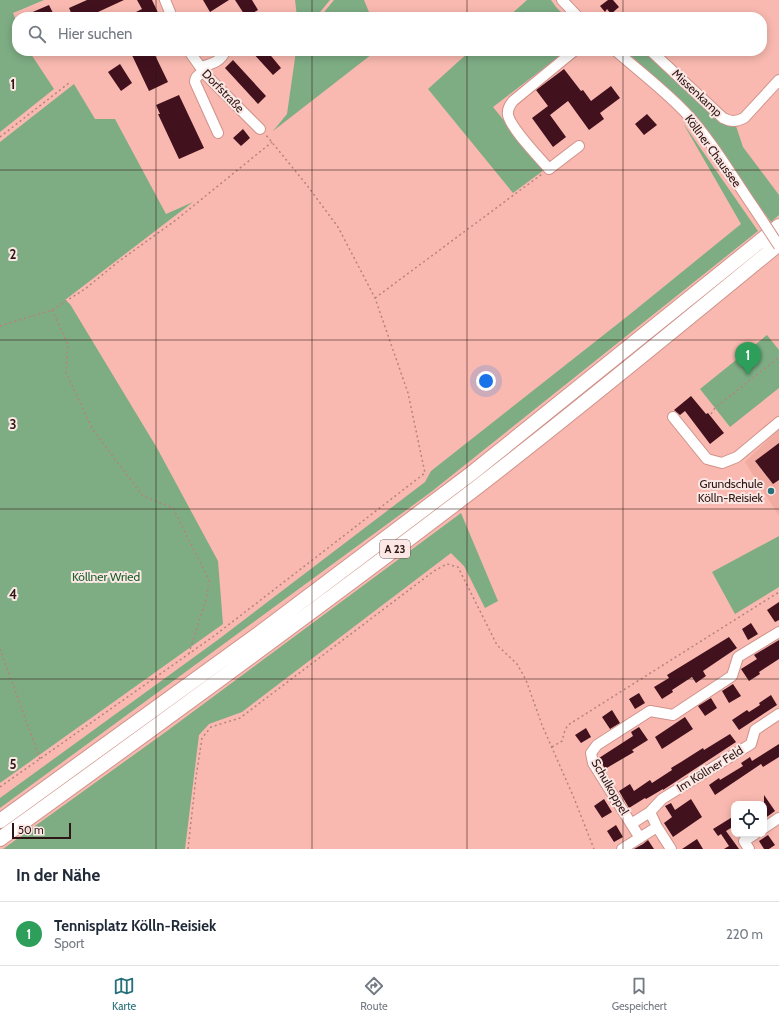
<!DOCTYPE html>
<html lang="de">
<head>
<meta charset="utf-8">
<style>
  :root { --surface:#fff; --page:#f6f6f7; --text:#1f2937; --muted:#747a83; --line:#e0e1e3; --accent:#256f79 }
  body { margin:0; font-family:Cabin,sans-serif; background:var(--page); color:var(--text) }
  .controls { position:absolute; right:12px; bottom:12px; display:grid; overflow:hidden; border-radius:8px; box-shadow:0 2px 10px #0003 }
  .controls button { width:36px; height:36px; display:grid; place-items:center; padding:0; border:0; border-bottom:1px solid var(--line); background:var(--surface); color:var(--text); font:20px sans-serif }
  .scale { position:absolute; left:12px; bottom:10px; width:59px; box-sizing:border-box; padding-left:4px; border:2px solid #2d1613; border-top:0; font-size:11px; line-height:14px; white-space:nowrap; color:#2d1613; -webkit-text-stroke:3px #fbe7e4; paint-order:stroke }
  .you { position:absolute; left:486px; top:381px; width:14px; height:14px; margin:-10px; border:3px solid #fff; border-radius:50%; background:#1a73e8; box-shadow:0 0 0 6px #1a73e833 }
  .badge { display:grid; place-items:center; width:26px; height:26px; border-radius:50%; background:var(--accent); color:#fff; font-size:13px; font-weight:700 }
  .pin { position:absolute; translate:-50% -33px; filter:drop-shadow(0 1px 2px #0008) }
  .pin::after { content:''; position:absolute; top:21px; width:14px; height:12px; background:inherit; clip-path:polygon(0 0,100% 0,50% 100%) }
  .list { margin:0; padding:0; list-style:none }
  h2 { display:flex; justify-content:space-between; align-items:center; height:52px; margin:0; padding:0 16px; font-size:17px }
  h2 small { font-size:13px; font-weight:400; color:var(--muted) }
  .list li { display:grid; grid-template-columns:26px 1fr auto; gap:12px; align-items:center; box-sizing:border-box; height:64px; padding:0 16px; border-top:1px solid var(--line) }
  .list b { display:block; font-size:15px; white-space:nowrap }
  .list p { margin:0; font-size:13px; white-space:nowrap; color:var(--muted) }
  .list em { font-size:13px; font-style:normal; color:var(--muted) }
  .icon { flex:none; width:22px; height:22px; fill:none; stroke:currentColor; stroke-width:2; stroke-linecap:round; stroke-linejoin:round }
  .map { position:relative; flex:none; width:779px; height:849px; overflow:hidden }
  .search { position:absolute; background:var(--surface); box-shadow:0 2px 10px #0003; left:12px; right:12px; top:12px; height:44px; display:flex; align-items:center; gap:10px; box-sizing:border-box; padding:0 14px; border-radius:16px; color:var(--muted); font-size:15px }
  .sheet { height:116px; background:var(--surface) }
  nav { display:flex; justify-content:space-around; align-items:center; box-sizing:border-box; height:56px; border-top:1px solid var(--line); background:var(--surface); font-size:11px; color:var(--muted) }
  nav a { display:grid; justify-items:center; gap:2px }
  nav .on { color:var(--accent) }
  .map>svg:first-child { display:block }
  .built { fill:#f1aba1 }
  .green { fill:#7ead84 }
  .building { fill:#42111e }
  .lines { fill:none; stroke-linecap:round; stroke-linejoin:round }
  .minor-casing { stroke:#d0928a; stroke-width:12 }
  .highway-casing { stroke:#d0928a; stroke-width:16 }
  .path { stroke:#b5837c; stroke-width:1.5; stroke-dasharray:2 3; stroke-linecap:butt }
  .minor { stroke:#fff; stroke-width:10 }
  .highway { stroke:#fff; stroke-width:14 }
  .minor-bridge-casing { stroke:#d0928a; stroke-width:12; stroke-linecap:butt }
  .minor-bridge { stroke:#fff; stroke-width:10 }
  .grid { fill:none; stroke:#2d1613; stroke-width:1; stroke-opacity:0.55 }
  .poi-dot { fill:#256f79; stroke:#fbe7e4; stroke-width:1.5 }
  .labels { text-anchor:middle; stroke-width:4; stroke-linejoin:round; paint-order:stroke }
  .shield { fill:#fbe7e4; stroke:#6b5552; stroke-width:1 }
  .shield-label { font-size:11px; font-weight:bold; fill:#2d1613 }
  .street-label { font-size:12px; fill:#2d1613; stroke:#fbe7e4 }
  .poi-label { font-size:12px; fill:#2d1613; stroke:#fbe7e4; text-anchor:end }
  .park-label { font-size:12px; fill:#19602b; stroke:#fbe7e4 }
  .grid-label { font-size:13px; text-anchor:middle; font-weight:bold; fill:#2d1613; stroke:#fbe7e4; stroke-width:4; stroke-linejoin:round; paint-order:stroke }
</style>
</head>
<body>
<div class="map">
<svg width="779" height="849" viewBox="0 0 779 849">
  <rect width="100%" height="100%" fill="#f9b9b0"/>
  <path class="built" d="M779,429V516L745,462Z"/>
  <path class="green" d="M0,0H44L13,13L17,23V51H29L54,89L0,132Z
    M295,0H330L316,17H297Z
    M334,0H364L371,17H320Z
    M527,0H551L556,7L566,17H508Z
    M296,51H376L273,131L287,114Z
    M470,51H566L493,107L544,170L513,193L428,89Z
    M626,51H646L721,120L736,126L743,147L779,195V215L771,222L690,111L669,90Z
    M74,84L95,119H115L166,214L193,202L65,300L70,304L157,448L218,561L223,624L0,783V142Z
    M683,123L758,231L431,492L0,808V798L219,639L425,482L431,471L629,315L741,224Z
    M767,335L779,350V388L730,427L700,389Z
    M461,513L498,601L485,608L464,566L451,553L242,712L209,724L199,735L185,849H3L167,731Z
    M779,536V587L735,614L712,572Z"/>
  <path class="building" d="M87,0H124L98,12L100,15L96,17H73L69,8Z
    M137,0H152L160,17H126L142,9Z
    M203,0H229L210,12Z
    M235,0H252L258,10L246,17Z
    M608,0H613L619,7L611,14L607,9L605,12L600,6Z
    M49,5L55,17H21Z
    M130,51H153L168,82L149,91Z
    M251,51H267L281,68L273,75Z
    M233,60L266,96L258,104L225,68Z
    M120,64L132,83L121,91L108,72Z
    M564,69L581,91L583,90L591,101L611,86L620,98L600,113L604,119L589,130L568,101L550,115L566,137L553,147L532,118L548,106L536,90Z
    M179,95L204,148L179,159L158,114H160L156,105Z
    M647,114L657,125L644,135L635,124Z
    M243,129L250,138L241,146L233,138Z
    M691,396L706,414L708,413L724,433L710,444L685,411L680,415L674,410Z
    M779,443V480L773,484L755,461Z
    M779,602V620L775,622L767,610Z
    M751,623L758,634L748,640L742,629Z
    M729,637L737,648L703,671L706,676L696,683L692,677L672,690L673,692L662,699L654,687L669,678L667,675Z
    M779,640V659L759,672L760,674L749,681L741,669L757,659L754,655Z
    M733,684L741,696L729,703L722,691Z
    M639,693L645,703L635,709L629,699Z
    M771,695L777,705L739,730L732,720L747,710L749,712L760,705L759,703Z
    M711,698L717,708L705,716L698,706Z
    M612,710L620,723L610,729L602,717Z
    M685,717L693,729L662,749L655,737Z
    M639,727L648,740L632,750L634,752L605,769L599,758L633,736L631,732Z
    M586,728L591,737L581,743L575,735Z
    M730,734L736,742L663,790V789L646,799L645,798L629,808L619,791L630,784L634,791L650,780L652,783L672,770L671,768L681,762L703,748L704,750Z
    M779,744V757L763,767L761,764L715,795L709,785L719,778L720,780L743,766L741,763L750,757L752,761Z
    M764,795L775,811L764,819Z
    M604,799L612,812L602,818L594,806Z
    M691,799L702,817L673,837L664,823L672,817L665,806L671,803L675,810Z
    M734,816V826L726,831L739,849H724L729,846L721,834L718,836L713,829Z
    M616,825L623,837L614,842L607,831Z
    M768,835L775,845L769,849H764L759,841Z
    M697,839L703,849H682Z
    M648,840L654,849H634L643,844Z"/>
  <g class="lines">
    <defs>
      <path id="minor" d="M165,0L172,17
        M562,0L578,17
        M189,51L206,75L260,129
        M574,51L513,101C510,105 507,109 508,115C511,129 539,157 549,169L579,146
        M616,51C639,71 664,90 685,112C712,141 732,176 754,208
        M651,51L723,118C731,122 736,122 744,118L779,80
        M201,67C211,64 221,62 225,51
        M204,71C200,74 195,76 195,82L218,133
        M673,417L707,459L722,463L737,457L779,422
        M631,824L650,812
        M764,828L779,818
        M640,838L593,763L591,753L597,745L650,711L673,715L732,676L738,657L779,632
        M622,849L657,827
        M671,849L657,827L650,812L662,799L751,744L755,730L779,714
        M749,849L744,841L755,834"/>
      <path id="highway" d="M0,821L261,632L472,473L779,226
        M0,839C161,723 322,606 480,485C581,407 680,325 779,244"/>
    </defs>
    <use href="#minor" class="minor-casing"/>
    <use href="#highway" class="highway-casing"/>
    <path class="path" d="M0,137L69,83
      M375,298L542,174
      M52,310L68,345L66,373L93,430L143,496L173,508L209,580L207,596L189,653
      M0,326L52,310L85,289L118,262L176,220L272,142
      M711,414L715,408L779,357
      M0,649L40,759
      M552,747L562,741L565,730L568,725L779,592
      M0,787L214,636L425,473L408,393L375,298L338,227L306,184L266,135
      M188,849L196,777L202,738L211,727L240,718L434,571L447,564L458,567L497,645L517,664L526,680L542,725L574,798L594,849"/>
    <use href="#minor" class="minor"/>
    <use href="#highway" class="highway"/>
    <defs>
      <path id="minor-bridge" d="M754,208L779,246"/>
    </defs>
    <use href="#minor-bridge" class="minor-bridge-casing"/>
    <use href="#minor-bridge" class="minor-bridge"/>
  </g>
  <path class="grid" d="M156,0V17M312,0V17M467,0V17M623,0V17M156,51V849M312,51V849M467,51V849M623,51V849M0,170H779M0,340H779M0,509H779M0,679H779"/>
  <circle class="poi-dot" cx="771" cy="491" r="4"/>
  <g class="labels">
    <rect class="shield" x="380" y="540" width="30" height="18" rx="3"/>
    <g class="shield-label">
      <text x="395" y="553">A 23</text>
    </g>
    <g class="street-label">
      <text transform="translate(223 91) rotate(46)" y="4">Dorfstraße</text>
      <text transform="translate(697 93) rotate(43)" y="4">Missenkamp</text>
      <text transform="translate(713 151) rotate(54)" y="4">Köllner Chaussee</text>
      <text transform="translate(710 769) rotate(-32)" y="4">Im Köllner Feld</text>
      <text transform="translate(610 787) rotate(60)" y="4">Schulkoppel</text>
    </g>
    <g class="poi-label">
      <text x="763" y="488">Grundschule<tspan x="763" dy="14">Kölln-Reisiek</tspan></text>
    </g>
    <g class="park-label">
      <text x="106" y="581">Köllner Wried</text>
    </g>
  </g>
  <g class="grid-label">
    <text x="13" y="89">1</text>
    <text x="13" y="259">2</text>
    <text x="13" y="429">3</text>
    <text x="13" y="599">4</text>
    <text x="13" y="769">5</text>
  </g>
</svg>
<div class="controls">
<button><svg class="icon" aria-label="locate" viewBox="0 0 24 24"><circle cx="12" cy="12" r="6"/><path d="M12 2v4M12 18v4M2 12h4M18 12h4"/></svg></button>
</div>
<div class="scale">50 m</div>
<div class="you"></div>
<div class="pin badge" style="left:748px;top:375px;background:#2e9e5b">1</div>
<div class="search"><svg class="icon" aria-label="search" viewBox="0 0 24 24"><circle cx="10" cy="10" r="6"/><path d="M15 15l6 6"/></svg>Hier suchen</div>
</div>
<section class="sheet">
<h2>In der Nähe<small></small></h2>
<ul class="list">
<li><span class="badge" style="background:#2e9e5b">1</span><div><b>Tennisplatz Kölln-Reisiek</b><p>Sport</p></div><em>220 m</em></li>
</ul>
</section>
<nav>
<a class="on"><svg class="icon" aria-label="map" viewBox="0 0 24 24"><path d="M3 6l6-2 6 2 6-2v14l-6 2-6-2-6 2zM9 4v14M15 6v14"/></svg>Karte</a>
<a><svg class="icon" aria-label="directions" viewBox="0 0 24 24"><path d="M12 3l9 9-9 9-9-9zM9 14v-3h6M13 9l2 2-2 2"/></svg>Route</a>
<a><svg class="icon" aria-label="saved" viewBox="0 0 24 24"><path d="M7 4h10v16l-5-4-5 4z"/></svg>Gespeichert</a>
</nav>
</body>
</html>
